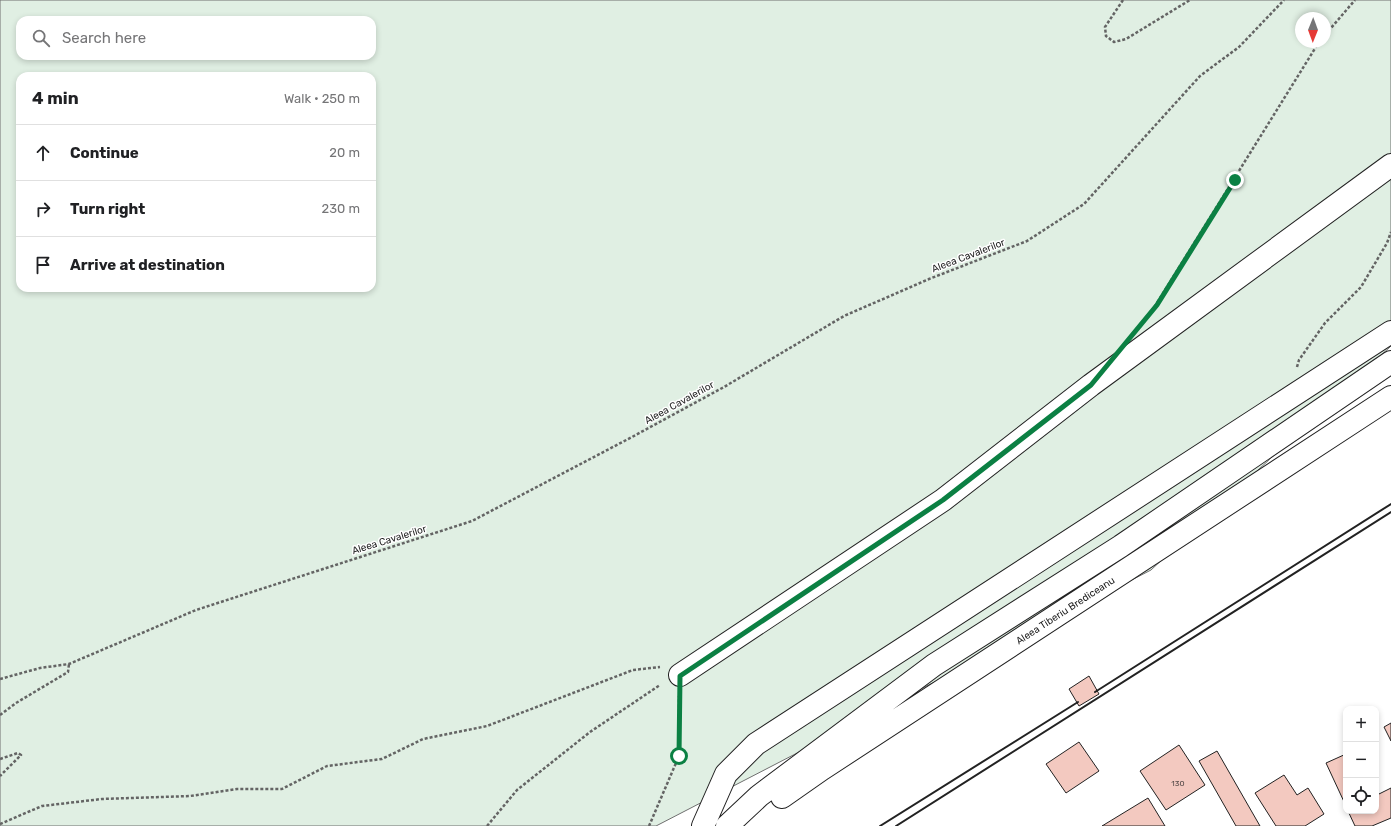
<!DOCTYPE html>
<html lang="en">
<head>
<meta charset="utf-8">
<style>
  :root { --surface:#fff; --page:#f6f6f6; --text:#202124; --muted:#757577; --line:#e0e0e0 }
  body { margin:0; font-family:Rubik,sans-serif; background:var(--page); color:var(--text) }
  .controls { position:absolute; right:12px; bottom:12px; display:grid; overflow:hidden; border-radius:8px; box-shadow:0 2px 6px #0003 }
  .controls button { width:36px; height:36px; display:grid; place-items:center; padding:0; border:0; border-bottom:1px solid var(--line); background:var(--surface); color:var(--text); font:20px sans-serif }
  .compass { position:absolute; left:1295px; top:12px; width:36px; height:36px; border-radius:50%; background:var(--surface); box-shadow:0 2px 6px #0003; rotate:181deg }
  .stop { position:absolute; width:12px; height:12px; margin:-9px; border:3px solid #0b8043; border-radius:50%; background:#fff }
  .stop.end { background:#0b8043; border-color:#fff; box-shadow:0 1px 4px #0008 }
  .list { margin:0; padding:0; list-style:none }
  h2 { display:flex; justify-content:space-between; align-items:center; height:52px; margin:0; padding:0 16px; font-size:17px }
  h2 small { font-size:13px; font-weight:400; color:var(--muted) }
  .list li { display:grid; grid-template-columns:26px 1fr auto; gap:12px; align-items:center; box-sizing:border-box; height:56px; padding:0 16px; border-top:1px solid var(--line) }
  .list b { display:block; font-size:15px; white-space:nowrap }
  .list em { font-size:13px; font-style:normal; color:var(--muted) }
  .icon { flex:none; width:22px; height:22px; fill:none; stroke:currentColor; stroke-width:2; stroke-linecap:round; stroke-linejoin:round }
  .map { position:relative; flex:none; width:1391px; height:826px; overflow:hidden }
  .search { position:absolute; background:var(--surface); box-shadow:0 2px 6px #0003; left:16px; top:16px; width:360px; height:44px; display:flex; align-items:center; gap:10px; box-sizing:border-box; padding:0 14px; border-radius:12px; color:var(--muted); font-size:15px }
  .panel { position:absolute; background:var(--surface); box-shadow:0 2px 6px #0003; left:16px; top:72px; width:360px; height:220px; border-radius:12px }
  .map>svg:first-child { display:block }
  .green { fill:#e0efe3; stroke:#6f6f6f; fill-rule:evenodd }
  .building { fill:#f3c9c0; stroke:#222 }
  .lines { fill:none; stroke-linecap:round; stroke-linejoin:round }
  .minor-casing { stroke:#222; stroke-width:24 }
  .path { stroke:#646464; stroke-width:2.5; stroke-dasharray:3 2; stroke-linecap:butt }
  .minor { stroke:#fff; stroke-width:22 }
  .wall { stroke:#222; stroke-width:2 }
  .route { stroke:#0b8043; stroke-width:5 }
  .labels { text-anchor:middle; stroke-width:3; stroke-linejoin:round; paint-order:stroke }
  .number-label { font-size:8px; fill:#564c4a }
  .street-label { font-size:10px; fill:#222; stroke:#fff }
</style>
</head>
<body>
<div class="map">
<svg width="1391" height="826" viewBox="0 0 1391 826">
  <rect width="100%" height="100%" fill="#fff"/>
  <path class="green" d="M0,0H1391V346L1151,570L656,826H0ZM1301,18H1325V42H1301ZM20,20H372V56H20ZM20,76H372V288H20Z"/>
  <path class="building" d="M1089,676L1099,694L1079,706L1069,689Z
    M1391,723V741L1384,727Z
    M1079,742L1099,771L1066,793L1046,764Z
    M1179,745L1205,785L1166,810L1140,771Z
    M1217,751L1260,826H1236L1199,761Z
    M1346,754V806L1326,763Z
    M1284,775L1297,795L1308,788L1324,814L1305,826H1276L1255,793Z
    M1391,788V818L1372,826H1355L1348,811H1376V789L1379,794Z
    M1148,798L1165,826H1102Z"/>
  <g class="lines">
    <defs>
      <path id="minor" d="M680,675L943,500L1091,385L1391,165
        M782,797L822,769L1391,397
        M703,826L726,774L756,744L1391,332
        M727,826L759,796L934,665L1121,546L1391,362"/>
    </defs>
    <use href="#minor" class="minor-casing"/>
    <path class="path" d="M1123,0L1105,27L1106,36L1114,42L1126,39L1190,0
      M1325,35L1355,0
      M1152,311L1319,42
      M1297,367L1299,360L1325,323L1361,287L1387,243L1391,232
      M0,679L40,668L69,664L196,610L472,521L632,437L724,387L844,316L929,279L1027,241L1084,204L1200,76L1239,47L1284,0
      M0,715L16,703L68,672L69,664
      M0,759L18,753L21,755L0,776
      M0,824L42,806L102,799L190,796L237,789H282L327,766L382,759L423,739L487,726L633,670L660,667
      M487,826L517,790L590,732L660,685
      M649,826L679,756V696"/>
    <use href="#minor" class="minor"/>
    <path class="wall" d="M1095,692L1391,504
      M880,826L1078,702
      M896,826L1391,512"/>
  </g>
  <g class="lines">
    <path class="route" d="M679,756L680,676L943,500L1091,385L1157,305L1235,180"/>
  </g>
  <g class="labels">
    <g class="number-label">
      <text x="1178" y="786">130</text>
    </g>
    <g class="street-label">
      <text transform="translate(968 255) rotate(-21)" y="4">Aleea Cavalerilor</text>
      <text transform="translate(679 402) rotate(-29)" y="4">Aleea Cavalerilor</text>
      <text transform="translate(389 539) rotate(-17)" y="4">Aleea Cavalerilor</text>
      <text transform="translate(1065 610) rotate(-33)" y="4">Aleea Tiberiu Brediceanu</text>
    </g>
  </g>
</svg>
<div class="controls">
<button>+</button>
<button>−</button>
<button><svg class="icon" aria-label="locate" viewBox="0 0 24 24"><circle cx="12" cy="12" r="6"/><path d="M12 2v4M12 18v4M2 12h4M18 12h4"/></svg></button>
</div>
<svg class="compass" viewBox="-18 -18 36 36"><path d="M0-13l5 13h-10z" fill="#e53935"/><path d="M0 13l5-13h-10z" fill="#757577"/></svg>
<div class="stop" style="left:679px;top:756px"></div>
<div class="stop end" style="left:1235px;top:180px"></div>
<div class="search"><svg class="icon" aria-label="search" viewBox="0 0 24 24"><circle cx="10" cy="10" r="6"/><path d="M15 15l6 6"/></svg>Search here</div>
<section class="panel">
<h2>4 min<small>Walk · 250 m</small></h2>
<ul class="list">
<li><svg class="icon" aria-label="ahead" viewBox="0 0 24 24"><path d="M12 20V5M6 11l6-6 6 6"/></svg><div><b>Continue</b></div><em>20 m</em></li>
<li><svg class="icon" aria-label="right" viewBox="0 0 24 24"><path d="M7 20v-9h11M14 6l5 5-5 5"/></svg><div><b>Turn right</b></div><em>230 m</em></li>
<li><svg class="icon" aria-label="arrive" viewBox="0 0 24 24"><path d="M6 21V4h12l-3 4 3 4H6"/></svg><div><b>Arrive at destination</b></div></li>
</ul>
</section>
</div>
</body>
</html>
